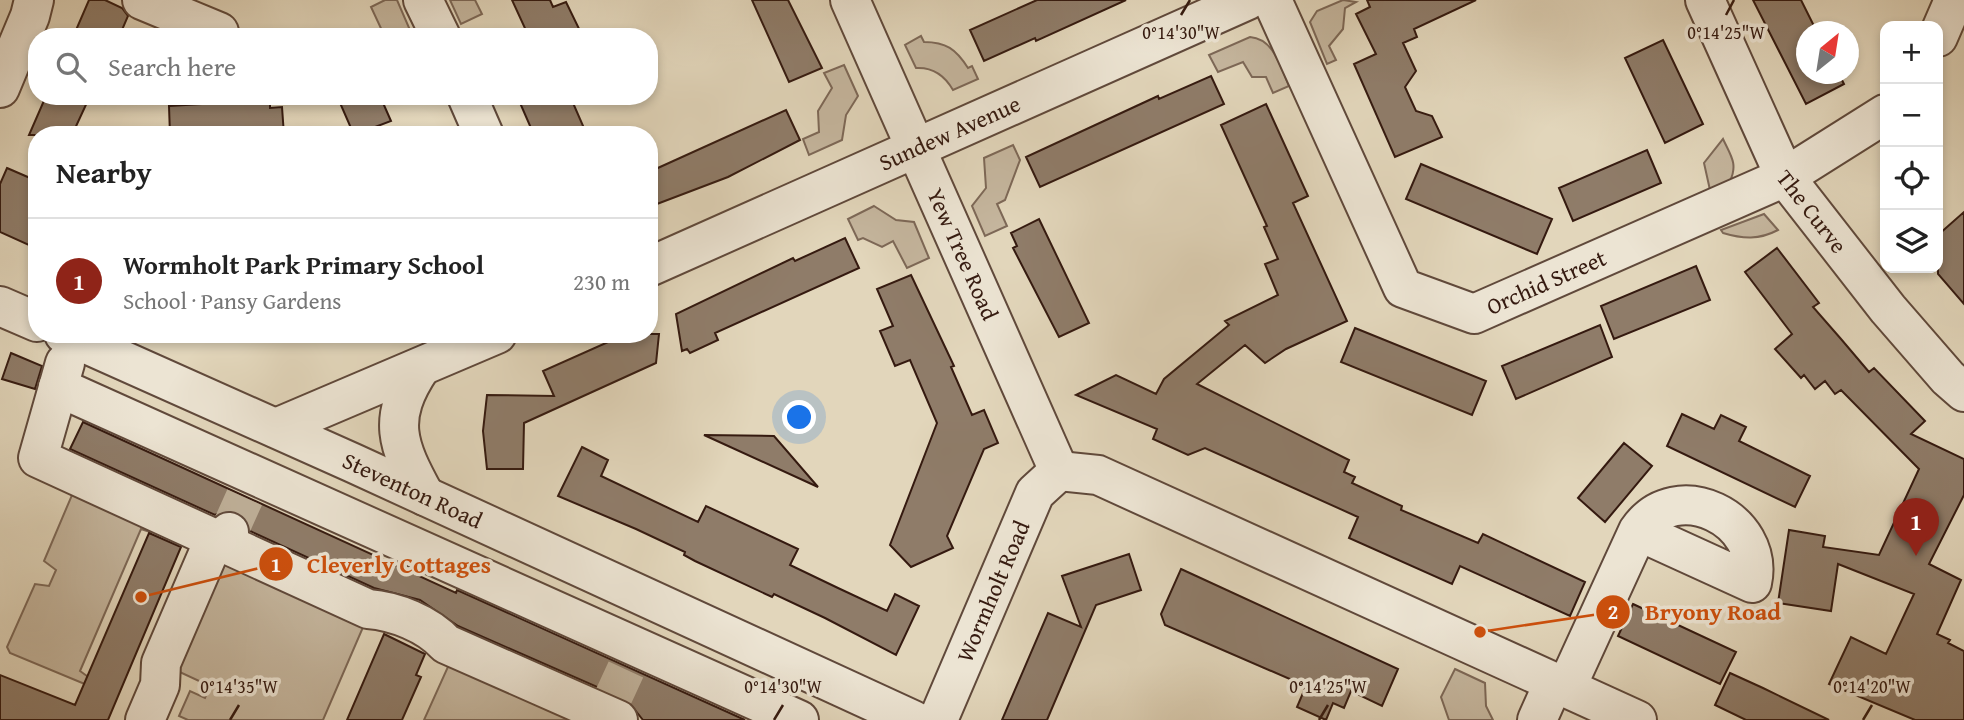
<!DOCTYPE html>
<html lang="en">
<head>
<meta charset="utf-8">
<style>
  :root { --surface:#fff; --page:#f6f6f6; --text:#222; --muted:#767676; --line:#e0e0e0; --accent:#8f2418 }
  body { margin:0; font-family:"Gentium Book Plus",serif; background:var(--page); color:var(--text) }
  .controls { position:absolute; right:21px; top:21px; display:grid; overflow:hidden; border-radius:14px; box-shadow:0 4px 10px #0003 }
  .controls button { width:63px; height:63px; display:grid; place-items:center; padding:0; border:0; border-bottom:2px solid var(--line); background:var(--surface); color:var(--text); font:35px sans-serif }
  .compass { position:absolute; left:1796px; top:21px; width:63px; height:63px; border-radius:50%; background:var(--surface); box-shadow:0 4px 10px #0003; rotate:30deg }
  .you { position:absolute; left:800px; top:418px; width:24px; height:24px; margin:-18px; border:5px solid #fff; border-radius:50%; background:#1a73e8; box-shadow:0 0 0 10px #1a73e833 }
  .badge { display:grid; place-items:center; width:46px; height:46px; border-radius:50%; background:var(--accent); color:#fff; font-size:23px; font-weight:700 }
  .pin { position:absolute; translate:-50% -58px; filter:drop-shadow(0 2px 4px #0008) }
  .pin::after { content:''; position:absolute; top:37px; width:24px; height:21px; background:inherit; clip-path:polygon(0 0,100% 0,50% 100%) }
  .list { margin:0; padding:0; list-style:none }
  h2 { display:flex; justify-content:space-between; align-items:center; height:91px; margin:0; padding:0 28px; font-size:30px }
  h2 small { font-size:23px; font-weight:400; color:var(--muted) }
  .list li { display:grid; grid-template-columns:46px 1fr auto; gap:21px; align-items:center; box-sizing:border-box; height:126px; padding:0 28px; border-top:2px solid var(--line) }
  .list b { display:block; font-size:26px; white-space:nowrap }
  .list p { margin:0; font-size:23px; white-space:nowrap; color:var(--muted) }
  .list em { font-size:23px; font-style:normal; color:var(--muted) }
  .icon { flex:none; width:38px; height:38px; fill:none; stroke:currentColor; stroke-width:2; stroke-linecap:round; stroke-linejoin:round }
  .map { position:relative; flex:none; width:1964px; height:720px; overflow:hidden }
  .search { position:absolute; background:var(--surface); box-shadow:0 4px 10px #0003; left:28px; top:28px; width:630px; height:77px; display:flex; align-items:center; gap:18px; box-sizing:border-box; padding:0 24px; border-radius:28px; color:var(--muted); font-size:26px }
  .panel { position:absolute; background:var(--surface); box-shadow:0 4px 10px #0003; left:28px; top:126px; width:630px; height:217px; border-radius:28px }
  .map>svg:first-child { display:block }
  .green { fill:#c5b69e; stroke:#7d6857; stroke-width:2 }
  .building { fill:#8f7c69; stroke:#351a10; stroke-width:2 }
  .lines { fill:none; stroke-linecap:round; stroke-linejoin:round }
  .minor-tunnel { stroke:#bfb099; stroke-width:38; stroke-dasharray:38 19; stroke-linecap:butt }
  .minor-casing { stroke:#60493b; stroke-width:42 }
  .minor { stroke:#ece4d3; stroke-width:38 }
  .ticks { fill:none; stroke:#351a10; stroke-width:2.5 }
  .labels { text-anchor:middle; stroke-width:7; stroke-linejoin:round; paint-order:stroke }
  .street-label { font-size:23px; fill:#351a10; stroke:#ece4d3 }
  .ticks-label { font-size:18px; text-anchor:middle; fill:#351a10; stroke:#ece4d3; stroke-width:7; stroke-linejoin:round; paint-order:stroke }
  .leader { fill:none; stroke:#cd500d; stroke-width:2.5 }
  .callout-dot { fill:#cd500d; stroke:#ece4d3; stroke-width:2.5 }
  .mark-label { font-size:21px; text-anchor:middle; font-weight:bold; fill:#fff }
  .callout-label { font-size:24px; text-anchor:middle; font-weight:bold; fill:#cd500d; stroke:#ece4d3; stroke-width:7; stroke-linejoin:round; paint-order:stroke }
</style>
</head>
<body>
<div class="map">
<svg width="1964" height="720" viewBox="0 0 1964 720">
  <rect width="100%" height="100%" fill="#e2d6bb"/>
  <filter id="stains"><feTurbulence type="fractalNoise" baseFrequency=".00286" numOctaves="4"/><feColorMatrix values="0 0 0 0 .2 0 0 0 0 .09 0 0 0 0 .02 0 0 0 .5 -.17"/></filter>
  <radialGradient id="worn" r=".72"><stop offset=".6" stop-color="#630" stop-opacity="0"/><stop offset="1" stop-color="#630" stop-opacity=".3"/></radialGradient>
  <path class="green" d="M385,0H397L413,37H385L371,7Z
    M450,0H475L482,14L461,24Z
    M1343,0L1356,2L1345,8L1343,29L1329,46L1336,60L1327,64L1310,22L1317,11Z
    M921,36L924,42C946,42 956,49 968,68L972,66L978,79L953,90C945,76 933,67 916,68L905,45Z
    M1250,37C1274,39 1280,66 1289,86L1273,93L1266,77H1252L1243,62L1218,72L1209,55Z
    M844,65L858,96L846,115L842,140L809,155L803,139L819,132L818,111L832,88L824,73Z
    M1723,139C1731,156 1738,164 1730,181L1710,190L1704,163Z
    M1013,145L1020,160L1005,200L997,204L1007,226L985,236L972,206L986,188L984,158Z
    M874,206L896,220L914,222L929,258L907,268L893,241L882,247L863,238L858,240L848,219Z
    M1764,214L1778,230C1759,240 1743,239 1723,233L1721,230Z
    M77,491L154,521L150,532L141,529L80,671L116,697L10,653L7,647L35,584L49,586L56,570L44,561L72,495Z
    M221,554L367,618L323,720H188L179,716L190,691L205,698L210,686L171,668Z
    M451,660L587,720H424Z
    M1455,669L1485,683L1486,706L1493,720H1449L1441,697Z"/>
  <path class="building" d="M89,0H105L122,8L128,16L119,37H73Z
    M512,0H550L553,7L566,2L583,37H529Z
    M752,0H788L822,68L789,82Z
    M1037,0H1126L1036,41L1035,38L984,61L970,30Z
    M1367,0H1476L1414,29L1417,37L1403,43L1416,71L1405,87L1416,111L1432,116L1442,137L1395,157L1354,64L1376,54L1356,14L1370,7Z
    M1753,0H1801L1817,32H1807V74H1839L1844,84L1806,104Z
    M1663,40L1703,124L1665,143L1625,58Z
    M1211,76L1224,104L1040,187L1026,157L1158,96L1159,99Z
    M46,96H90L72,135H29Z
    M337,96H380L391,121L354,135Z
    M517,96H570L587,135H534Z
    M270,100V108L282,107L284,135H170L169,106Z
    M1266,104L1308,196L1293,203L1347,321L1286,349L1265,363L1245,345L1197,384L1349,460L1344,472L1355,477L1352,483L1402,506L1401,510L1478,543L1483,534L1585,582L1570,616L1460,566L1452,584L1349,538L1358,517L1205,448L1188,455L1153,439L1157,429L1076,395L1116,375L1156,394L1164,379L1229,325L1225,321L1278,295L1265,264L1278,259L1264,227L1267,226L1221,125Z
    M786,110L800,140L728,177L649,207V172Z
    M1647,150L1661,183L1573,221L1559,188Z
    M1421,164L1552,219L1537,254L1406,199Z
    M7,168L37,181V231L31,246L0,232V184Z
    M1964,212V304L1938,274V235Z
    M1039,219L1089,323L1059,337L1013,248L1017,246L1011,233Z
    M845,238L859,268L715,333L718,340L690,353L687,349L682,351L676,314L793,258L795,261Z
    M1777,248L1819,303L1813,307L1841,339L1869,372L1874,368L1925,421L1911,434L1964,459V495L1929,564L1961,580L1937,634L1950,640L1948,643L1964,651V720H1915L1829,684L1851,637L1886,654L1914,594L1838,564L1831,611L1778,603L1789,530L1825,536L1823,547L1879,555L1919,469L1841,390L1835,394L1825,381L1815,389L1804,375L1801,378L1775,349L1792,334L1745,272Z
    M1696,266L1710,300L1614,339L1601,306Z
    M911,275L954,366L951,367L972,415L984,410L998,443L984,449L947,536L953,548L911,567L890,545L937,423L910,360L895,366L880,331L893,326L877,289Z
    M1600,325L1612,357L1516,399L1502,366Z
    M1355,328L1486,381L1472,415L1341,362Z
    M626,334H659L656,363L524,423L523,469H487L483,431L487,395L554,396L543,371Z
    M11,353L42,366L35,389L2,379Z
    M1682,414L1714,429L1721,415L1746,427L1739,441L1810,476L1795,507L1667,446Z
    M83,422L456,593L457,590L745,720H643L627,700L458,626L420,600L374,588L250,531L246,519L237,512L226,510L215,515L70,449Z
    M704,435L774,436L818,487Z
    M1624,443L1652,466L1605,522L1578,498Z
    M582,447L608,460L601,476L698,522L706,506L798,549L790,565L838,588L887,611L895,594L919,606L896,655L825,618L774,594L772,597L695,561L684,555L685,552L636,529L558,496Z
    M149,533L181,547L108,720H0V675L75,705Z
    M1129,554L1141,590L1096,605L1047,720H1002L1048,613L1081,627L1062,576Z
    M1181,569L1398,669L1382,706L1351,691L1344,708L1333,703L1326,720L1297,707L1306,686L1165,625L1161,614Z
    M1633,604L1736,652L1720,684L1618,636Z
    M384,634L425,654L416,675L421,677L402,720H347Z
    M1730,673L1763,688L1829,720H1746L1715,705Z"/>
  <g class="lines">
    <path class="minor-tunnel" d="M229,532L247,492
      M610,704L628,665"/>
    <defs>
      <g id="minor">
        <path d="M142,0L219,32"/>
        <path d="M423,0L441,37"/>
        <path id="s1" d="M850,0L1059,471"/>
        <path id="s2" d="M1272,0L1403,288L1474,314L1785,177L1885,114"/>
        <path id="s3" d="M1705,0L1785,177L1888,309L1948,378L1964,392"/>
        <path d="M1938,37L1954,0"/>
        <path d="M0,88L30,16L34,0"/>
        <path d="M467,96L484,135"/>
        <path id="s4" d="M649,267L1248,0"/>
        <path d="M0,306L37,322"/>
        <path id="s5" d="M64,334L353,463L913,720"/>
        <path d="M65,363L38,458L368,609C395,611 428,624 446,644L618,720"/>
        <path d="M421,367C386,419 397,445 425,496"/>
        <path d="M58,387L799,720"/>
        <path d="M276,428L497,334"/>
        <path d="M1059,471L1098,475L1637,720"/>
        <path d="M1566,688L1638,531C1676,475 1766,519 1752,583L1638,531"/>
        <path d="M145,720L160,685L161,663L211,547L229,532"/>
        <path id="s6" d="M938,720L1035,493L1059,471"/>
        <path d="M1537,720L1554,682"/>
      </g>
    </defs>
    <use href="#minor" class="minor-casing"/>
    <use href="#minor" class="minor"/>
  </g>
  <path class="ticks" d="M1181,15L1190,0M1726,15L1734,0M230,720L239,705M774,720L783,705M1319,720L1328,705M1863,720L1872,705"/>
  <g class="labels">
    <g class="street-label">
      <text dy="8" stroke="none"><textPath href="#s4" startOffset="329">Sundew Avenue</textPath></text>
      <text dy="8" stroke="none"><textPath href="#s3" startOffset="238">The Curve</textPath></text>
      <text dy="8" stroke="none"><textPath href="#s1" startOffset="278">Yew Tree Road</textPath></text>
      <text dy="8" stroke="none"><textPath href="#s2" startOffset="471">Orchid Street</textPath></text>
      <text dy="8" stroke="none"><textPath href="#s5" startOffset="382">Steventon Road</textPath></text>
      <text dy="8" stroke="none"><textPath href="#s6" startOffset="140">Wormholt Road</textPath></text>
    </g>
  </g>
  <g class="ticks-label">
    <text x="1181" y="39">0°14'30"W</text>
    <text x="1726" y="39">0°14'25"W</text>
    <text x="239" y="693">0°14'35"W</text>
    <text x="783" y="693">0°14'30"W</text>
    <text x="1328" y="693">0°14'25"W</text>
    <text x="1872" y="693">0°14'20"W</text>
  </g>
  <path class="leader" d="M141 597L276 564M1480 632L1613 612"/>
  <g class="callout-dot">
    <circle cx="141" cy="597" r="7"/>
    <circle cx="1480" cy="632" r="7"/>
    <circle cx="276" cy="564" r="18"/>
    <circle cx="1613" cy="612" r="18"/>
  </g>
  <g class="mark-label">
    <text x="276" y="572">1</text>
    <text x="1613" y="619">2</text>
  </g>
  <g class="callout-label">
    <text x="399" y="573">Cleverly Cottages</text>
    <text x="1713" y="620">Bryony Road</text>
  </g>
  <rect width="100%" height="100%" filter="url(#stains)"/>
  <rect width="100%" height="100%" fill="url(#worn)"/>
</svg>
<div class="controls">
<button>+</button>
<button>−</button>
<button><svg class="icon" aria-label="locate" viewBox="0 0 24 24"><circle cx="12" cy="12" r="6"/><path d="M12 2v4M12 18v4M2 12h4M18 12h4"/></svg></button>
<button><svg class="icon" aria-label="layers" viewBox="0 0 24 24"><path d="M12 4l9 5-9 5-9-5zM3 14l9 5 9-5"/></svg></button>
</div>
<svg class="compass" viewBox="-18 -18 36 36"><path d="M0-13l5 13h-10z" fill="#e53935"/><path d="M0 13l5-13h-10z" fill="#767676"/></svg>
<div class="you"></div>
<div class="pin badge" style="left:1916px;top:556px">1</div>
<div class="search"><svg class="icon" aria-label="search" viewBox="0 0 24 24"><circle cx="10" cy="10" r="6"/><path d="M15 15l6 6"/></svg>Search here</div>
<section class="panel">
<h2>Nearby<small></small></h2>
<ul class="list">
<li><span class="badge">1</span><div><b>Wormholt Park Primary School</b><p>School · Pansy Gardens</p></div><em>230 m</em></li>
</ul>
</section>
</div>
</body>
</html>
